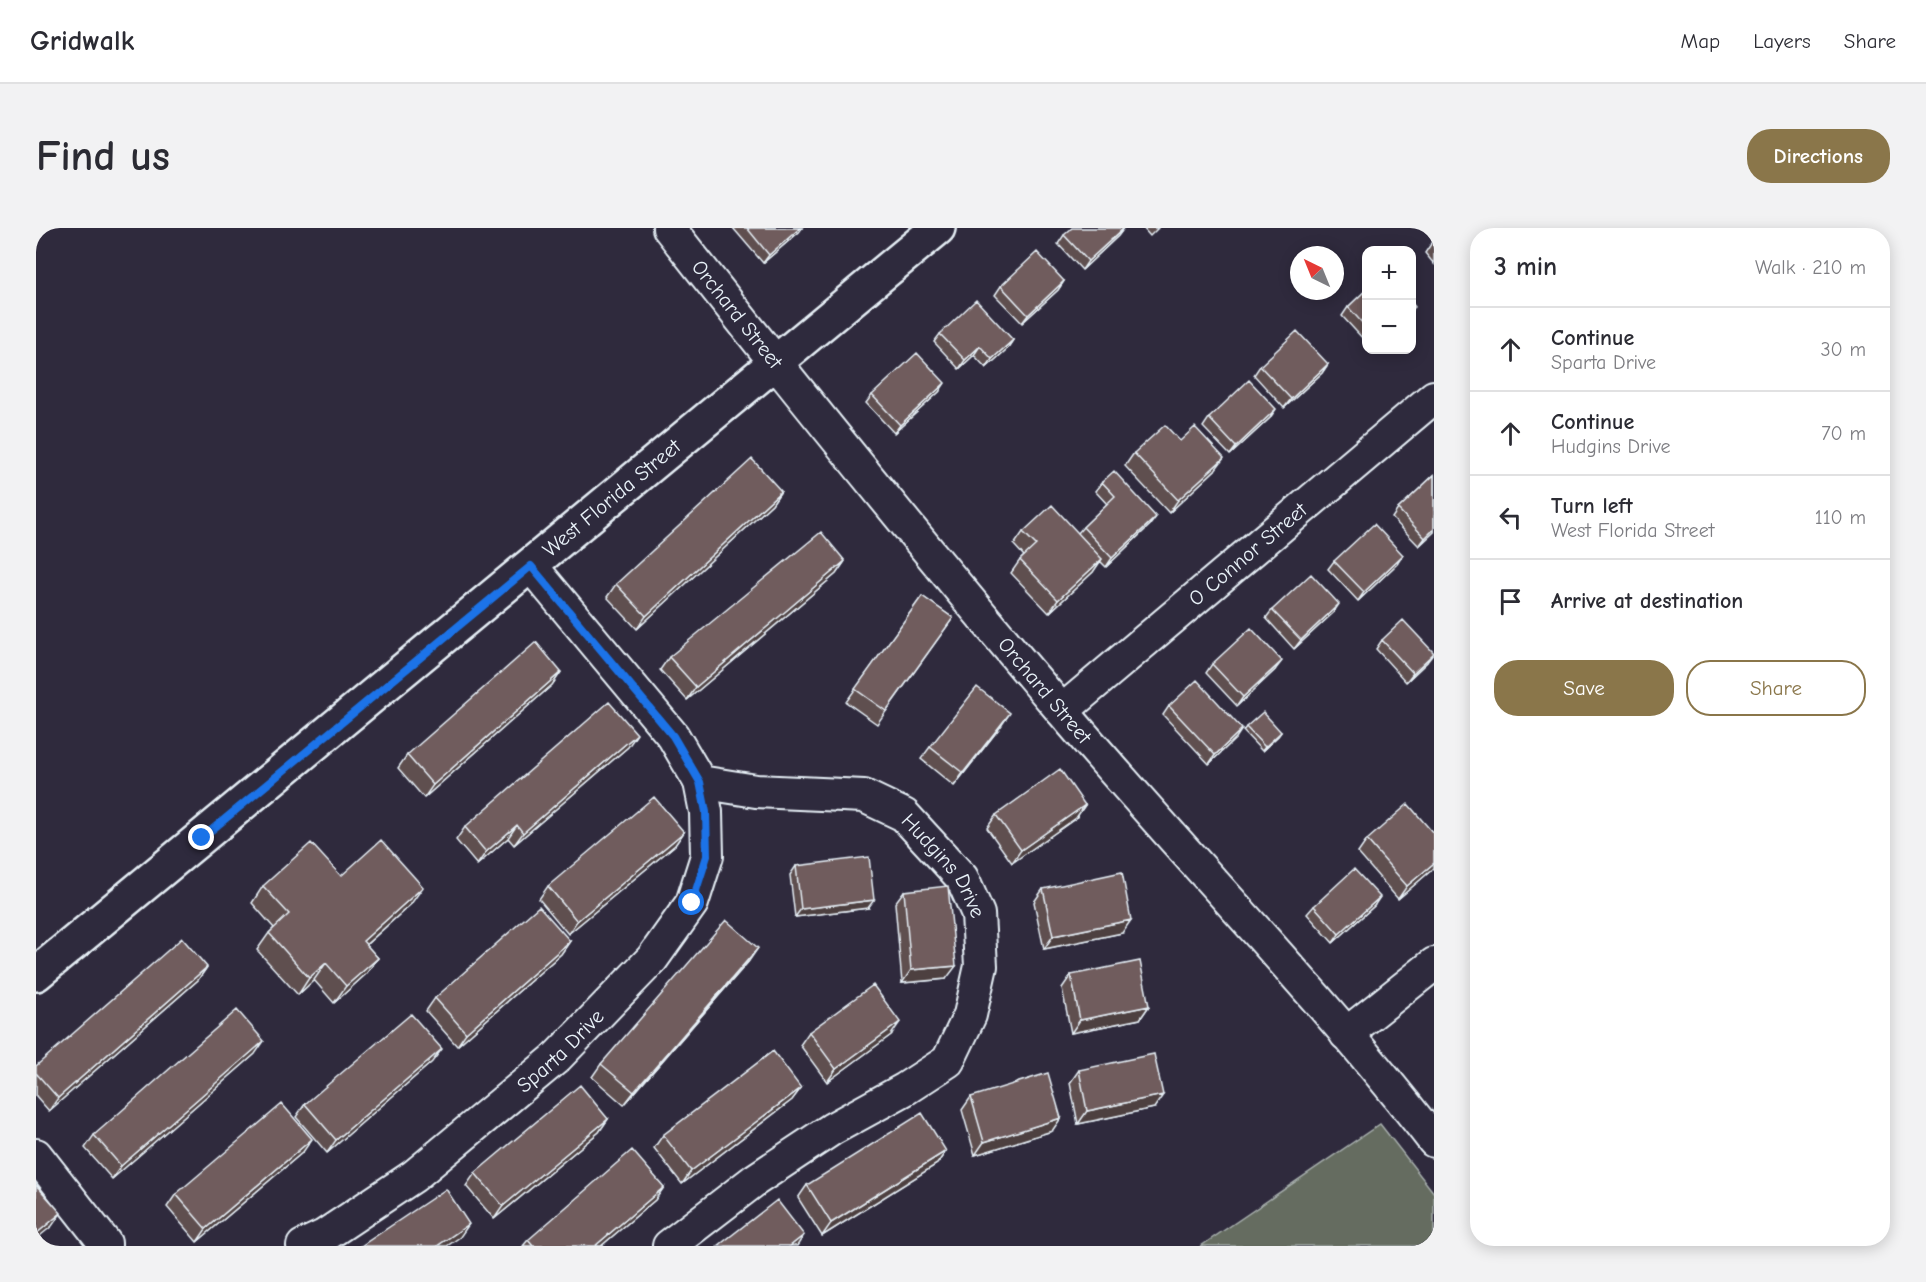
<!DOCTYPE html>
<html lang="en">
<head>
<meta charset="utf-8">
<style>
  :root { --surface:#fff; --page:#f2f2f3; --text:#2b2b33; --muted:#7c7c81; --line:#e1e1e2; --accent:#8a764a }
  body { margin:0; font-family:"Comic Neue",sans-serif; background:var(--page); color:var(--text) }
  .controls { position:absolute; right:18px; top:18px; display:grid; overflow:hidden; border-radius:12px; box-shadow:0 3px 15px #0003 }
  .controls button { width:54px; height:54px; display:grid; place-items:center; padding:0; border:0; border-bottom:2px solid var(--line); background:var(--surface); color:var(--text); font:30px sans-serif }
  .compass { position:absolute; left:1254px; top:18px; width:54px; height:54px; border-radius:50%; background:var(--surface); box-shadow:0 3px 15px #0003; rotate:317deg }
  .stop { position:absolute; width:18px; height:18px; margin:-14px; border:4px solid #1a73e8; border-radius:50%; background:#fff }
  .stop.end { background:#1a73e8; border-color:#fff; box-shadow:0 2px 6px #0008 }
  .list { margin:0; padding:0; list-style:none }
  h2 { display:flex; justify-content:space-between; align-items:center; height:78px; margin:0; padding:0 24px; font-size:26px }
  h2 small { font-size:20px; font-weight:400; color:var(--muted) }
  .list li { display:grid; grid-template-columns:39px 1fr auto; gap:18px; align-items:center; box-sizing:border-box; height:84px; padding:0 24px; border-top:2px solid var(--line) }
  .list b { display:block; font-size:22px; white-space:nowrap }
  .list p { margin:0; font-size:20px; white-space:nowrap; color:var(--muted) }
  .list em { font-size:20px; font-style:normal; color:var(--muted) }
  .actions { display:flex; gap:12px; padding:18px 24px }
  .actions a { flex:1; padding:14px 0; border:2px solid var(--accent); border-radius:24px; text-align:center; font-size:21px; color:var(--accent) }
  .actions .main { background:var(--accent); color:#fff }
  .icon { flex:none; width:33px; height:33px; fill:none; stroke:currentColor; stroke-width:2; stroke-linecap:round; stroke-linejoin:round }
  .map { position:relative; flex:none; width:1398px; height:1018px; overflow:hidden; border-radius:24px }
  header { display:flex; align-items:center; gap:36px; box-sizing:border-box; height:84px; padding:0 30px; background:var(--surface); border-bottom:2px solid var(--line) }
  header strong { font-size:28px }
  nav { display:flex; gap:33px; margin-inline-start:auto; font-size:21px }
  .intro { display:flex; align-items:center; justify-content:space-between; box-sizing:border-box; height:144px; padding:0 36px }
  h1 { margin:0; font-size:42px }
  .button { padding:15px 27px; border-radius:24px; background:var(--accent); color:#fff; font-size:21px; font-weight:700 }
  main { display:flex; gap:36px; padding:0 36px }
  aside { flex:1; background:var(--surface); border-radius:24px; box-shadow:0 3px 15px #0003 }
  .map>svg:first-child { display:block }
  .green { fill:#656c60; stroke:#a6aeac; stroke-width:1.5 }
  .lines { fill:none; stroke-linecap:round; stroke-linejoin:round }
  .minor-casing { stroke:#e8f1f8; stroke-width:36 }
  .major-casing { stroke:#e8f1f8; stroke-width:38 }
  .minor { stroke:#2f2a3d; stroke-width:32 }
  .major { stroke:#2f2a3d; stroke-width:33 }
  .wall { fill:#5f4f50; stroke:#e8f1f8; stroke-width:1.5 }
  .shaded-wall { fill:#4e4041; stroke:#e8f1f8; stroke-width:1.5 }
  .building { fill:#6f5c5d; stroke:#e8f1f8; stroke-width:1.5 }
  .route { stroke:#1a73e8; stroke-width:8 }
  .labels { text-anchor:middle; stroke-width:6; stroke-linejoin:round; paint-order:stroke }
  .street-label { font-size:21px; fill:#e8f1f8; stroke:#2f2a3d }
</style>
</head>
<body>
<header>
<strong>Gridwalk</strong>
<nav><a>Map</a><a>Layers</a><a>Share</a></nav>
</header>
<div class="intro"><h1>Find us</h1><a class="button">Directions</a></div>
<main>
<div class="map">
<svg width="1398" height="1018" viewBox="0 0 1398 1018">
  <rect width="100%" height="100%" fill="#2f2a3d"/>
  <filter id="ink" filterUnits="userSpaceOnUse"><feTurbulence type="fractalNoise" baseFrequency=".0167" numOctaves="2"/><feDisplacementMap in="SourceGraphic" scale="12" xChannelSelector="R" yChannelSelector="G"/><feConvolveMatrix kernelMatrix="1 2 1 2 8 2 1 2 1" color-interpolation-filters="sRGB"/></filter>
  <g filter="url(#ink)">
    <path class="green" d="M1344,896L1398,965V1018H1165Z"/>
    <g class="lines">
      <defs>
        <g id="minor">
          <path id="s1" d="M633,0C761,163 892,325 1026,483C1148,627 1282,763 1398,913"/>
          <path id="s2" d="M495,338L637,508L664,554L720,563L828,568L868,587L926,650L942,686L945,738L934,787L912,833L869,861L796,901L719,952L633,1018"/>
          <path id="s3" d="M1026,483L1398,169"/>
          <path d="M1310,806L1398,736"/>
          <path d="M0,927L69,1015V1018"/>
          <path id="s4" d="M267,1018L288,1008L378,948L519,831L616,731L656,675L671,628L670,584L664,554"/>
        </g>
        <g id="major">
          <path id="s5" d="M0,746L902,0"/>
        </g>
      </defs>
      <use href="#minor" class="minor-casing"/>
      <use href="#major" class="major-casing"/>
      <use href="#minor" class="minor"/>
      <use href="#major" class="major"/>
    </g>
    <path class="wall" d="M697,0H766L763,4L727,35Z
      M1088,0L1082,8L1046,42L1022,16L1028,7Z
      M1107,0H1122L1114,8Z
      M1398,13V36L1389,25L1395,16Z
      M1028,53L1022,62L986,95L959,67L965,58Z
      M1330,62V114L1306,88L1312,79Z
      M904,106L977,112L971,121L950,140L938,127L923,141L898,114Z
      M1292,136L1286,145L1248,180L1218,147L1224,138Z
      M903,164L858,205L830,175L836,167Z
      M1173,190H1234L1194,227L1167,199Z
      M1144,213L1179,242L1133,285L1089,238L1098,225Z
      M1398,247V304L1383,318L1356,290L1362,281Z
      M1066,254L1114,297L1070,339L1064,333L1057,344L1013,385L975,345L984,332L988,328L978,317L987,304L1042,305L1047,299L1071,276L1059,263Z
      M745,263L736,276L601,401L571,369L580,356Z
      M809,333L800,346L651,472L624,442L633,429Z
      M1298,333L1361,336L1322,373L1292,341Z
      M886,368L917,390L841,496L810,474Z
      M1236,382L1297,385L1258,421L1230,390Z
      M1346,412L1391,434L1370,454L1340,421Z
      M1176,436L1239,442L1201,478L1170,445Z
      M525,444L516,457L388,570L362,540L371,527Z
      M1133,478L1200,510L1173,536L1127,487Z
      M965,498L918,558L885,531L894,519Z
      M1210,499L1245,504L1242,508L1226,523L1207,503Z
      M592,519L478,617L472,610L441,637L420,612L429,599Z
      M1049,577L1040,590L976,635L951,600L960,587Z
      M648,604L639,617L532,706L503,671L512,658Z
      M1398,606V640L1362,671L1322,625L1331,612Z
      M760,638L832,680L759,689L754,647Z
      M305,648L375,676L330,717L342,730L330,746L298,775L278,752L262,767L221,722L233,705L238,700L216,675L227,658Z
      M1007,661L1086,705L1008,721L998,674Z
      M868,663L910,751L866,755L859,675Z
      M1278,678H1338L1297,715L1271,686Z
      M534,713L525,726L421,818L390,783L399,770Z
      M713,733L588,877L556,849L565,836Z
      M171,739L162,752L13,883L0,868V838Z
      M1035,747L1113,778L1104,791L1035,805L1026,760Z
      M773,804L855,807L791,854L764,817Z
      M219,826L76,951L49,920L58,907Z
      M396,834L291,925L260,889L269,876Z
      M1043,842L1118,880L1042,896L1034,855Z
      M765,860L756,872L646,956L618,920L627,907Z
      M935,869L1016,903L939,927L926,882Z
      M572,891L563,904L458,991L430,958L439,945Z
      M910,923L901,936L786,1008L762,970L771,957Z
      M267,924L161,1014L131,979L140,966Z
      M628,959L619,972L565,1018H487L492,1012Z"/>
    <path class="shaded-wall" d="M764,0H766L763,4L727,35L733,27Z
      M1088,0L1082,8L1046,42L1052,33Z
      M1028,53L1022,62L986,95L992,87Z
      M977,112L971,121L950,140L956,131Z
      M944,118L938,127L923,141L929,132Z
      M1292,136L1286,145L1248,180L1255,171Z
      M909,155L903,164L858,205L864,197Z
      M1240,181L1234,190L1194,227L1200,219Z
      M1188,230L1179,242L1133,285L1142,272Z
      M745,263L736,276L601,401L610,388Z
      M1120,289L1114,297L1070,339L1076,330Z
      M1398,301V304L1383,318L1389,310Z
      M1367,327L1361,336L1322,373L1328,364Z
      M1066,331L1057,344L1013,385L1022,372Z
      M809,333L800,346L651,472L660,459Z
      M1303,376L1297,385L1258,421L1265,412Z
      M1398,425L1391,434L1370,454L1377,445Z
      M1246,433L1239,442L1201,478L1207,469Z
      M525,444L516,457L388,570L397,557Z
      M974,485L965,498L918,558L927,545Z
      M1206,501L1200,510L1173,536L1179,527Z
      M1245,504L1242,508L1226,523L1229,519Z
      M601,506L592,519L478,617L487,605Z
      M1049,577L1040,590L976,635L985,622Z
      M481,597L472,610L441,637L450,624Z
      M648,604L639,617L532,706L541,693Z
      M1398,635V640L1362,671L1371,658Z
      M387,659L375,676L315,730L327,713Z
      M1344,669L1338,678L1297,715L1303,706Z
      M838,672L832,680L759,689L765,681Z
      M1095,692L1086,705L1008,721L1017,708Z
      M534,713L525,726L421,818L430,805Z
      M722,720L713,733L588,877L598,864Z
      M342,730L330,746L298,775L310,758Z
      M290,735L278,752L262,767L273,750Z
      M920,738L910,751L866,755L875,742Z
      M171,739L162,752L13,883L22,870Z
      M1113,778L1104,791L1035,805L1044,792Z
      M864,794L855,807L791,854L800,841Z
      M228,813L219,826L76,951L85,938Z
      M406,821L396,834L291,925L300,912Z
      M765,860L756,872L646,956L655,943Z
      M1127,867L1118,880L1042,896L1051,883Z
      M1025,890L1016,903L939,927L948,914Z
      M572,891L563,904L458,991L467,978Z
      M276,911L267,924L161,1014L170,1001Z
      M910,923L901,936L786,1008L795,995Z
      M628,959L619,972L565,1018H559Z
      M25,985L16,998L0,1011V1006Z
      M433,996L424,1009L411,1018H401Z
      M768,1007L761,1018H754Z"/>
    <path class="building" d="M711,0H764L733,27Z
      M1036,0H1088L1052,33L1028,7Z
      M1001,24L1028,53L992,87L965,58Z
      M1330,62V99L1312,79Z
      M940,72L977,112L956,131L944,118L929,132L904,106Z
      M1376,75L1379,79L1376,82Z
      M1261,103L1292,136L1255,171L1224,138Z
      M881,125L909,155L864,197L836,167Z
      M1213,152L1240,181L1200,219L1173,190Z
      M1129,197L1144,213L1159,199L1188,230L1142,272L1098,225Z
      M716,231L745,263L610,388L580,356Z
      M1078,243L1120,289L1076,330L1047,299L1079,268L1066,254Z
      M1398,247V301L1389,310L1362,281Z
      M1016,277L1066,331L1022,372L984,332L1000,317L987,304Z
      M1338,296L1367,327L1328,364L1298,333Z
      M785,304L809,333L660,459L633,429Z
      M1275,346L1303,376L1265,412L1236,382Z
      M886,368L917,390L850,483L819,461Z
      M1367,392L1398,425L1377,445L1346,412Z
      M1215,400L1246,433L1207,469L1176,436Z
      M500,414L525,444L397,557L371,527Z
      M1161,452L1206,501L1179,527L1133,478Z
      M941,459L974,485L927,545L894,519Z
      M573,474L601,506L487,605L481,597L450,624L429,599Z
      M1227,484L1245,504L1229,519L1210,499Z
      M1024,541L1049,577L985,622L960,587Z
      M618,569L648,604L541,693L512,658Z
      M1372,576L1398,606V635L1371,658L1331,612Z
      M345,612L387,659L327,713L342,730L310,758L290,735L273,750L233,705L253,686L227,658L275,615L305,648Z
      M833,629L838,672L765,681L760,638Z
      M1318,641L1344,669L1303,706L1278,678Z
      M1086,644L1095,692L1017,708L1007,661Z
      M912,658L920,738L875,742L868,663Z
      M503,678L534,713L430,805L399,770Z
      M690,692L722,720L598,864L565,836Z
      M146,710L171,739L22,870L0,845V838Z
      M1104,733L1113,778L1044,792L1035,747Z
      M837,757L864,794L800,841L773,804Z
      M201,782L228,813L85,938L58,907Z
      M375,786L406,821L300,912L269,876Z
      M737,823L765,860L655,943L627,907Z
      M1118,826L1127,867L1051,883L1043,842Z
      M1012,845L1025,890L948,914L935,869Z
      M544,857L572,891L467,978L439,945Z
      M246,876L276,911L170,1001L140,966Z
      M886,885L910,923L795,995L771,957Z
      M596,922L628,959L559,1018H497L492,1012Z
      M0,957L25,985L0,1006Z
      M410,961L433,996L401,1018H325Z
      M741,972L768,1007L754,1018H682Z"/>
  </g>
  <g class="lines" filter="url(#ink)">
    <path class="route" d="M166,610L495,338L637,508L664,554L670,584L671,628L656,675"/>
  </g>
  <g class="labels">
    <g class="street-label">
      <text dy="7" stroke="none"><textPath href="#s1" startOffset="110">Orchard Street</textPath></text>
      <text dy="7" stroke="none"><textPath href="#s5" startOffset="747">West Florida Street</textPath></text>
      <text dy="7" stroke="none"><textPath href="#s3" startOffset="243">O Connor Street</textPath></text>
      <text dy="7" stroke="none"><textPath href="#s1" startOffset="596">Orchard Street</textPath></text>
      <text dy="7" stroke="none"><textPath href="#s2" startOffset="549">Hudgins Drive</textPath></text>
      <text dy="7" stroke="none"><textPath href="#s4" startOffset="324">Sparta Drive</textPath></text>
    </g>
  </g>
</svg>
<div class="controls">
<button>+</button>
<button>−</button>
</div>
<svg class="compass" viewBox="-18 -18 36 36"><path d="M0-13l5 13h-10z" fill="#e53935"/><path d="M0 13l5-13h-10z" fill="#7c7c81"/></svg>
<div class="stop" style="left:656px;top:675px"></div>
<div class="stop end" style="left:166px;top:610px"></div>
</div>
<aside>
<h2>3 min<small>Walk · 210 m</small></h2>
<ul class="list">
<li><svg class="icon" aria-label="ahead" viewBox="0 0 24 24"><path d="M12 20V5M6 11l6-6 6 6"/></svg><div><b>Continue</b><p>Sparta Drive</p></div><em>30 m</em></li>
<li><svg class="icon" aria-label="ahead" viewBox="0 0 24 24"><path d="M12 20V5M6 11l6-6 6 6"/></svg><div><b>Continue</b><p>Hudgins Drive</p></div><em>70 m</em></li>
<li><svg class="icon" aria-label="left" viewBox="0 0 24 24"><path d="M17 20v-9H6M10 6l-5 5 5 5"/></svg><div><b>Turn left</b><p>West Florida Street</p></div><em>110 m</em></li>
<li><svg class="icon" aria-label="arrive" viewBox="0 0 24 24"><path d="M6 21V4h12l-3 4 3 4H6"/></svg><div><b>Arrive at destination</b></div></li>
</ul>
<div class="actions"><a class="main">Save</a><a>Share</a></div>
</aside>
</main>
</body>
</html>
